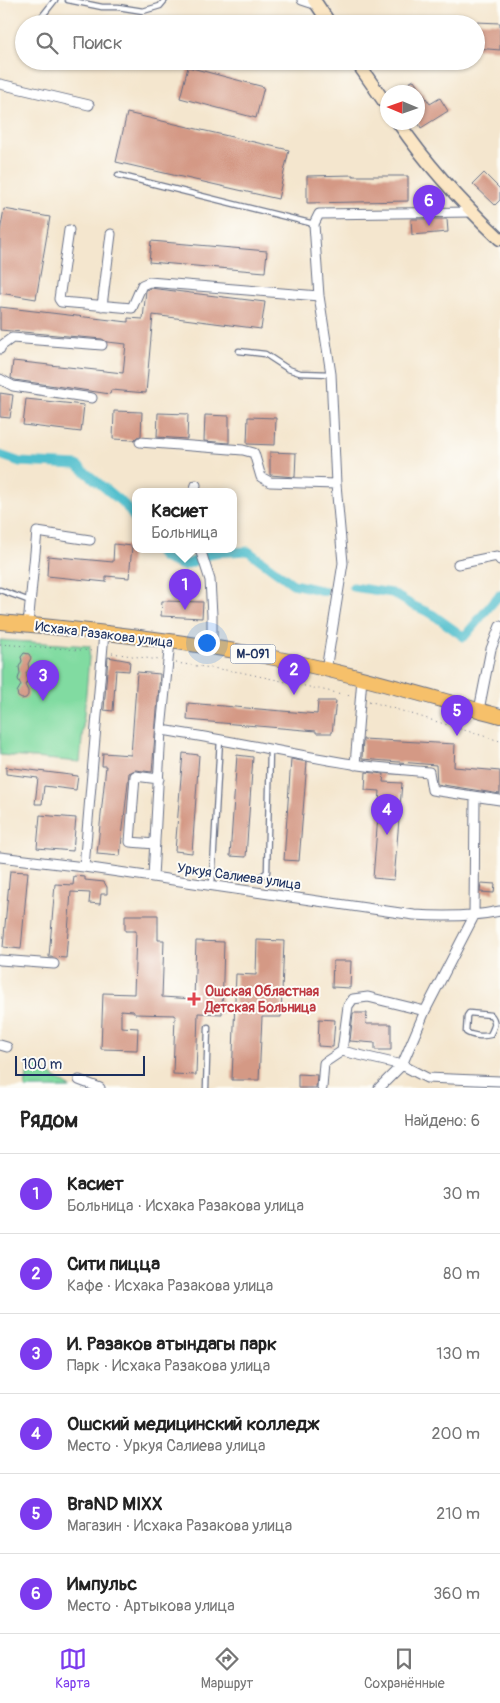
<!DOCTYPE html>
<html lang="ru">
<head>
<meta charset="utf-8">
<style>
  :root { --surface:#fff; --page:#f6f6f6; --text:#222; --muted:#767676; --line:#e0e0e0; --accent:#7c3aed }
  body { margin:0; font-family:Pangolin,sans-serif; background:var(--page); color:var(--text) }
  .compass { position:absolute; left:380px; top:85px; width:45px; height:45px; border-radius:50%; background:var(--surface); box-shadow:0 1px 4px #0004; rotate:272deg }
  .scale { position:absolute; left:15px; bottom:12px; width:130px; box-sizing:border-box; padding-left:5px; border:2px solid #1b2f5e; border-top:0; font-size:14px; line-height:18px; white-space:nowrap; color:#1b2f5e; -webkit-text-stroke:4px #fdfcf7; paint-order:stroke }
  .you { position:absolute; left:206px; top:642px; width:18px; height:18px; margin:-12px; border:4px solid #fff; border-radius:50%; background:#1a73e8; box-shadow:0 0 0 8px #1a73e833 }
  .badge { display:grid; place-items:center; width:32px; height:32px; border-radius:50%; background:var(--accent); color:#fff; font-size:16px; font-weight:700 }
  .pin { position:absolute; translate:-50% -41px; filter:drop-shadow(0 1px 2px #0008) }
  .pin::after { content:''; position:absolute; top:26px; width:18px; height:15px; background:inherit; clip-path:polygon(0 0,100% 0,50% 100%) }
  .popup { position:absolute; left:132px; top:488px; width:105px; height:65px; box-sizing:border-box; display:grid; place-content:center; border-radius:10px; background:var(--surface); filter:drop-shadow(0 1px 4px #0005); font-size:16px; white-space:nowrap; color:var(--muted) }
  .popup b { font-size:19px; color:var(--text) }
  .popup::after { content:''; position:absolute; left:50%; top:100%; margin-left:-10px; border:10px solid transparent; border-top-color:var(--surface) }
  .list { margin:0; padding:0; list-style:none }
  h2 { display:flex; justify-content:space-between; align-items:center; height:65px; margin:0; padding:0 20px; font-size:21px }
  h2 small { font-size:16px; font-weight:400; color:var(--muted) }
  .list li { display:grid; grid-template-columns:32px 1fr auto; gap:15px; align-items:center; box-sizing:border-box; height:80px; padding:0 20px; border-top:1px solid var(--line) }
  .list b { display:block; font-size:19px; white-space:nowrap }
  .list p { margin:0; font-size:16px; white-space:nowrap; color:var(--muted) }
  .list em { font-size:16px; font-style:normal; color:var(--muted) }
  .icon { flex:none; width:28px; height:28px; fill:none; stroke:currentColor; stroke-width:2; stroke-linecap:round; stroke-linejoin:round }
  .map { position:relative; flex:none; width:500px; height:1088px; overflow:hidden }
  .search { position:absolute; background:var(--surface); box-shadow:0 1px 4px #0004; left:15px; right:15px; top:15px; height:55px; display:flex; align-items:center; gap:12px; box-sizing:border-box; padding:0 18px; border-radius:28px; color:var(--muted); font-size:19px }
  .sheet { height:545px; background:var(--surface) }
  nav { display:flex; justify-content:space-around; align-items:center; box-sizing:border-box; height:70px; border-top:1px solid var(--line); background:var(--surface); font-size:14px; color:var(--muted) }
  nav a { display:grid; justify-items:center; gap:2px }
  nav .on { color:var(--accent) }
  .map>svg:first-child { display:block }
  .green { fill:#81dba1; stroke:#4e8580 }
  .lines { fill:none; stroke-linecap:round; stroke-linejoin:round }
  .canal { stroke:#53bfcd; stroke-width:9 }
  .building { fill:#d49985 }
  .lane-casing { stroke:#676f85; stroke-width:7 }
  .street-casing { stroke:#676f85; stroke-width:11 }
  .secondary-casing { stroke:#676f85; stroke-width:15 }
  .primary-casing { stroke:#676f85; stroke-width:16 }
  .path { stroke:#676f85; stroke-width:1; stroke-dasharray:1 4; stroke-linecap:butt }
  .lane { stroke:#fff; stroke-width:4.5 }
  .street { stroke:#fff; stroke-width:9 }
  .secondary { stroke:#fbe6c4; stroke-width:12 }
  .primary { stroke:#f6c06b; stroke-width:14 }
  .health-dot { fill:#e0444e; stroke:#fdfcf7; stroke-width:2 }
  .labels { text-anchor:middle; stroke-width:4; stroke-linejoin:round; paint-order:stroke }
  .shield { fill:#fdfcf7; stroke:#5f6c8c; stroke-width:1 }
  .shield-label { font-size:12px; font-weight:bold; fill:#1b2f5e }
  .street-label { font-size:14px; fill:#1b2f5e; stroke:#fdfcf7 }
  .health-label { font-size:14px; font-weight:bold; fill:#be3a42; stroke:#fdfcf7; text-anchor:start }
</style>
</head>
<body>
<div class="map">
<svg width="500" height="1088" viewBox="0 0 500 1088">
  <rect width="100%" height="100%" fill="#fdfcf7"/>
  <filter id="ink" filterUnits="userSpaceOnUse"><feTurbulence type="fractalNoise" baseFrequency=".02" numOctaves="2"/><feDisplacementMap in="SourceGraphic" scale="10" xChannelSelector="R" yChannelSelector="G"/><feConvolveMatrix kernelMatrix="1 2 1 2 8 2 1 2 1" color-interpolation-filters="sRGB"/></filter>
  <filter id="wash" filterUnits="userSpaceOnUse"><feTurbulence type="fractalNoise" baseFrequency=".0096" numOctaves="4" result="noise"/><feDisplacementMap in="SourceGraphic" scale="20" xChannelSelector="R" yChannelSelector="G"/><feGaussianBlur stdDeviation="1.12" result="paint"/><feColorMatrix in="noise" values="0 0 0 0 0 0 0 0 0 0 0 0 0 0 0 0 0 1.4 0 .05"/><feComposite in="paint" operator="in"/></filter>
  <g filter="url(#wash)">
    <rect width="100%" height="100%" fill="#f4e6ce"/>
    <path class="green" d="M0,640L90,646L80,762L0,755Z
      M29,1061L71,1088H25Z"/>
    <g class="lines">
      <path class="canal" d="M0,455L20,462L77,465L125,505L136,521
        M156,549L163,558L183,566L213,553L248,551L293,584L324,591
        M353,587L392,593L412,605L432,614L464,637L500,594"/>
    </g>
    <g id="blocks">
      <path class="building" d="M476,22L500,23V50L476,48Z
        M188,67L264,87L256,118L180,98Z
        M414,80L430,104L440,98L448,111L421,128L418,122V92H393Z
        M127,113L289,150L278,199L116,162Z
        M484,173L500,189V200L495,205L473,184Z
        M353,175V176H408V201L307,203V176Z
        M4,209L50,217L36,299L0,293V232Z
        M411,219H447L448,232L412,235Z
        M151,241L267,251L265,272L149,262Z
        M150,288L265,302L261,329L153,315L146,393L111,390L110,394L15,380L11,378L13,361L123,373L126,344L107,342L102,339L0,330V307L128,322V318L143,319L146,290Z
        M0,393L13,395L10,418L0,417Z
        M26,399L84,405L81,432L23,425Z
        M114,411L142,412L141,436L137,437L134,440L113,439Z
        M158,413L188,414L187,439L157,437Z
        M205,415L229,416V443L204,441Z
        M248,417L276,418L275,445L247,444Z
        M270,452L296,453L295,477L270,475Z
        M114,544L132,546L129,578L106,576V582L47,576L48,556L113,562Z
        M162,601L203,602L202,618L161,616Z
        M24,653L29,654L31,658L28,664L29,669L26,673L28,680L25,685L28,691V695L26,698L22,699L18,697L17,692L21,685L18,679L20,673L19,667L22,661L21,657Z
        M108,657L130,661L129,671L116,670L113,711L104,710Z
        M137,672L160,674L152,772L135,770L129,773L120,856L97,854L106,766H102L103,753L131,755Z
        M318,701H336L332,733H316V731L187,720L188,703L317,714Z
        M363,739L455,744L454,767L500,771V794L437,784L436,765L362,759Z
        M183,753L199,755L192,853L175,851Z
        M237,755L253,757L246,857L230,856Z
        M291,759L307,762L299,861L284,860Z
        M6,767L78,776L76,790L44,786L42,804H35L38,778L6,774Z
        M366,772L384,774L383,782L402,783L394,880L373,878L380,791L365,790Z
        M40,815L76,818L73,851L37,848Z
        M10,871L28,872L21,949L3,947Z
        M74,876L85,877V880L104,882L107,887V894H101L100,904L89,903L90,893L71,892L66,958L49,957L55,884L73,885Z
        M481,883L495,884L494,893L480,892Z
        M125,915H158V940H164L162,997L194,999L196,941L224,942L222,1014L198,1013L196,1075L173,1074L175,1015L135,1014L133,1011L121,1010V1027L138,1028L137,1050L101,1049L103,993L134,994L136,931H125Z
        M257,940L284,941L281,1017H262L259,1080H232L236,974L256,975Z
        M333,961H351L350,988L332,987Z
        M353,1013H367L366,1024H391V1050H375V1043L350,1041Z
        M319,1019L335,1020L333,1047L318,1046Z
        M298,1074L317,1075L316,1088H298Z"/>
    </g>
  </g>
  <g filter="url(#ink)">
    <use href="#blocks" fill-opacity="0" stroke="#676f85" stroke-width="1"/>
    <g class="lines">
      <defs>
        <path id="lane" d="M68,0L102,7H118L143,11L160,6L165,0
          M39,24L40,19L55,0
          M118,175L314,224
          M239,351L265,354L288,369L300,373L331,374
          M0,590L30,601
          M213,873L259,878L267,872L270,750
          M212,885L220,739
          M469,1013L491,1015C497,1022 494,1027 490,1035C483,1037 472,1036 466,1032L467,1016Z
          M206,1088L208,1027"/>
        <path id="street" d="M302,0L317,5
          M0,84L89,105
          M69,230L59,299L61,302L132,308L142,285L149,282L319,296
          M102,306L111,234
          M0,349L1,346L12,338L102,345
          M0,379L13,386L92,398
          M140,442L243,450L254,453L261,477L270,482L336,484
          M194,491L196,485
          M200,549L210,580L212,615V647
          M458,564L497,556L500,560
          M28,625L37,532L90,540
          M326,670L343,563L336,484L331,374L319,296L314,224L319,214L472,212
          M479,710L491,649L500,626
          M161,730C225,739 289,754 353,764C378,768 404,770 429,772L432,790L500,800
          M355,765L362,678
          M155,844L130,842L135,776L159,779
          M0,857L84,867L414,915C444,917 471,917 500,911
          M84,867L104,633
          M153,877L161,730L170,641
          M0,960L54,964
          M0,1045L7,1047
          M342,1051L402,1065L427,1078L500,1081
          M79,1080L100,1088
          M322,1088L324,1063L342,1051L348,1006L353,999L368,997L425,1011
          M379,1088L402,1065L425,1011L474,916L475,797"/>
        <path id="secondary" d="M314,0L330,24
          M356,61L388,107
          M398,122C427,165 463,204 500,239"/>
        <path id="primary" d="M0,622C88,630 177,640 264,656C344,671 422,695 500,716"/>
      </defs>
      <use href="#lane" class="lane-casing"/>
      <use href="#street" class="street-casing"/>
      <use href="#secondary" class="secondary-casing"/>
      <use href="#primary" class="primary-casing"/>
      <path class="path" d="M0,644L93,651
        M112,653L159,660
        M176,663L240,672L351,696
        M369,701L500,741"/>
      <use href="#lane" class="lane"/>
      <use href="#street" class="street"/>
      <use href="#secondary" class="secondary"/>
      <use href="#primary" class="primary"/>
    </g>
  </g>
  <path class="health-dot" d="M191.5 991.5h5v5h5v5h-5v5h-5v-5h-5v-5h5z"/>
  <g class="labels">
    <rect class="shield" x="230.5" y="644.5" width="45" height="19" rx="4"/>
    <g class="shield-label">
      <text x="253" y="658">М-091</text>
    </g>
    <g class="street-label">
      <text transform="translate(104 634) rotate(7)" y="5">Исхака Разакова улица</text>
      <text transform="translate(239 876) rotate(8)" y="5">Уркуя Салиева улица</text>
    </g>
    <g class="health-label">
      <text x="205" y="996">Ошская Областная<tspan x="205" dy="16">Детская Больница</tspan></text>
    </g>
  </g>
</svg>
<svg class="compass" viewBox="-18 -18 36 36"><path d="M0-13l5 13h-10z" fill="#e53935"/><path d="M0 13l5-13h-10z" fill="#767676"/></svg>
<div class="scale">100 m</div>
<div class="you"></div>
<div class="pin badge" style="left:185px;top:610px">1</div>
<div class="popup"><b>Касиет</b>Больница</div>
<div class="pin badge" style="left:294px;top:695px">2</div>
<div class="pin badge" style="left:43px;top:701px">3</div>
<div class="pin badge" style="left:387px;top:835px">4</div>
<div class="pin badge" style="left:457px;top:736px">5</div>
<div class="pin badge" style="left:429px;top:226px">6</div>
<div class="search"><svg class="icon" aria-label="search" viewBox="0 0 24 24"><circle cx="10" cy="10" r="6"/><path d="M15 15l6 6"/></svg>Поиск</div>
</div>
<section class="sheet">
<h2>Рядом<small>Найдено: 6</small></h2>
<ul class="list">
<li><span class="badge">1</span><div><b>Касиет</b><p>Больница · Исхака Разакова улица</p></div><em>30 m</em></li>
<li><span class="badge">2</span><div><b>Сити пицца</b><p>Кафе · Исхака Разакова улица</p></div><em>80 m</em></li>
<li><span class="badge">3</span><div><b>И. Разаков атындагы парк</b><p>Парк · Исхака Разакова улица</p></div><em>130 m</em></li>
<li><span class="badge">4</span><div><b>Ошский медицинский колледж</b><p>Место · Уркуя Салиева улица</p></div><em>200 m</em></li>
<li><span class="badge">5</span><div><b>BraND MIXX</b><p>Магазин · Исхака Разакова улица</p></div><em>210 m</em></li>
<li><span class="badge">6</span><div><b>Импульс</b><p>Место · Артыкова улица</p></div><em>360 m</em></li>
</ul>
</section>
<nav>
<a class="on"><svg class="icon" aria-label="map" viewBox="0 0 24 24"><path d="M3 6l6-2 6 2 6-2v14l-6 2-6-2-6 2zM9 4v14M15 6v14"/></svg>Карта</a>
<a><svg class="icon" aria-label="directions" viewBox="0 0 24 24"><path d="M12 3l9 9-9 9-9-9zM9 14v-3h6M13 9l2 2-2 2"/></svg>Маршрут</a>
<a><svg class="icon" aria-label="saved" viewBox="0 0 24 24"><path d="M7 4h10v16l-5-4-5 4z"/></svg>Сохранённые</a>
</nav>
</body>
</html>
